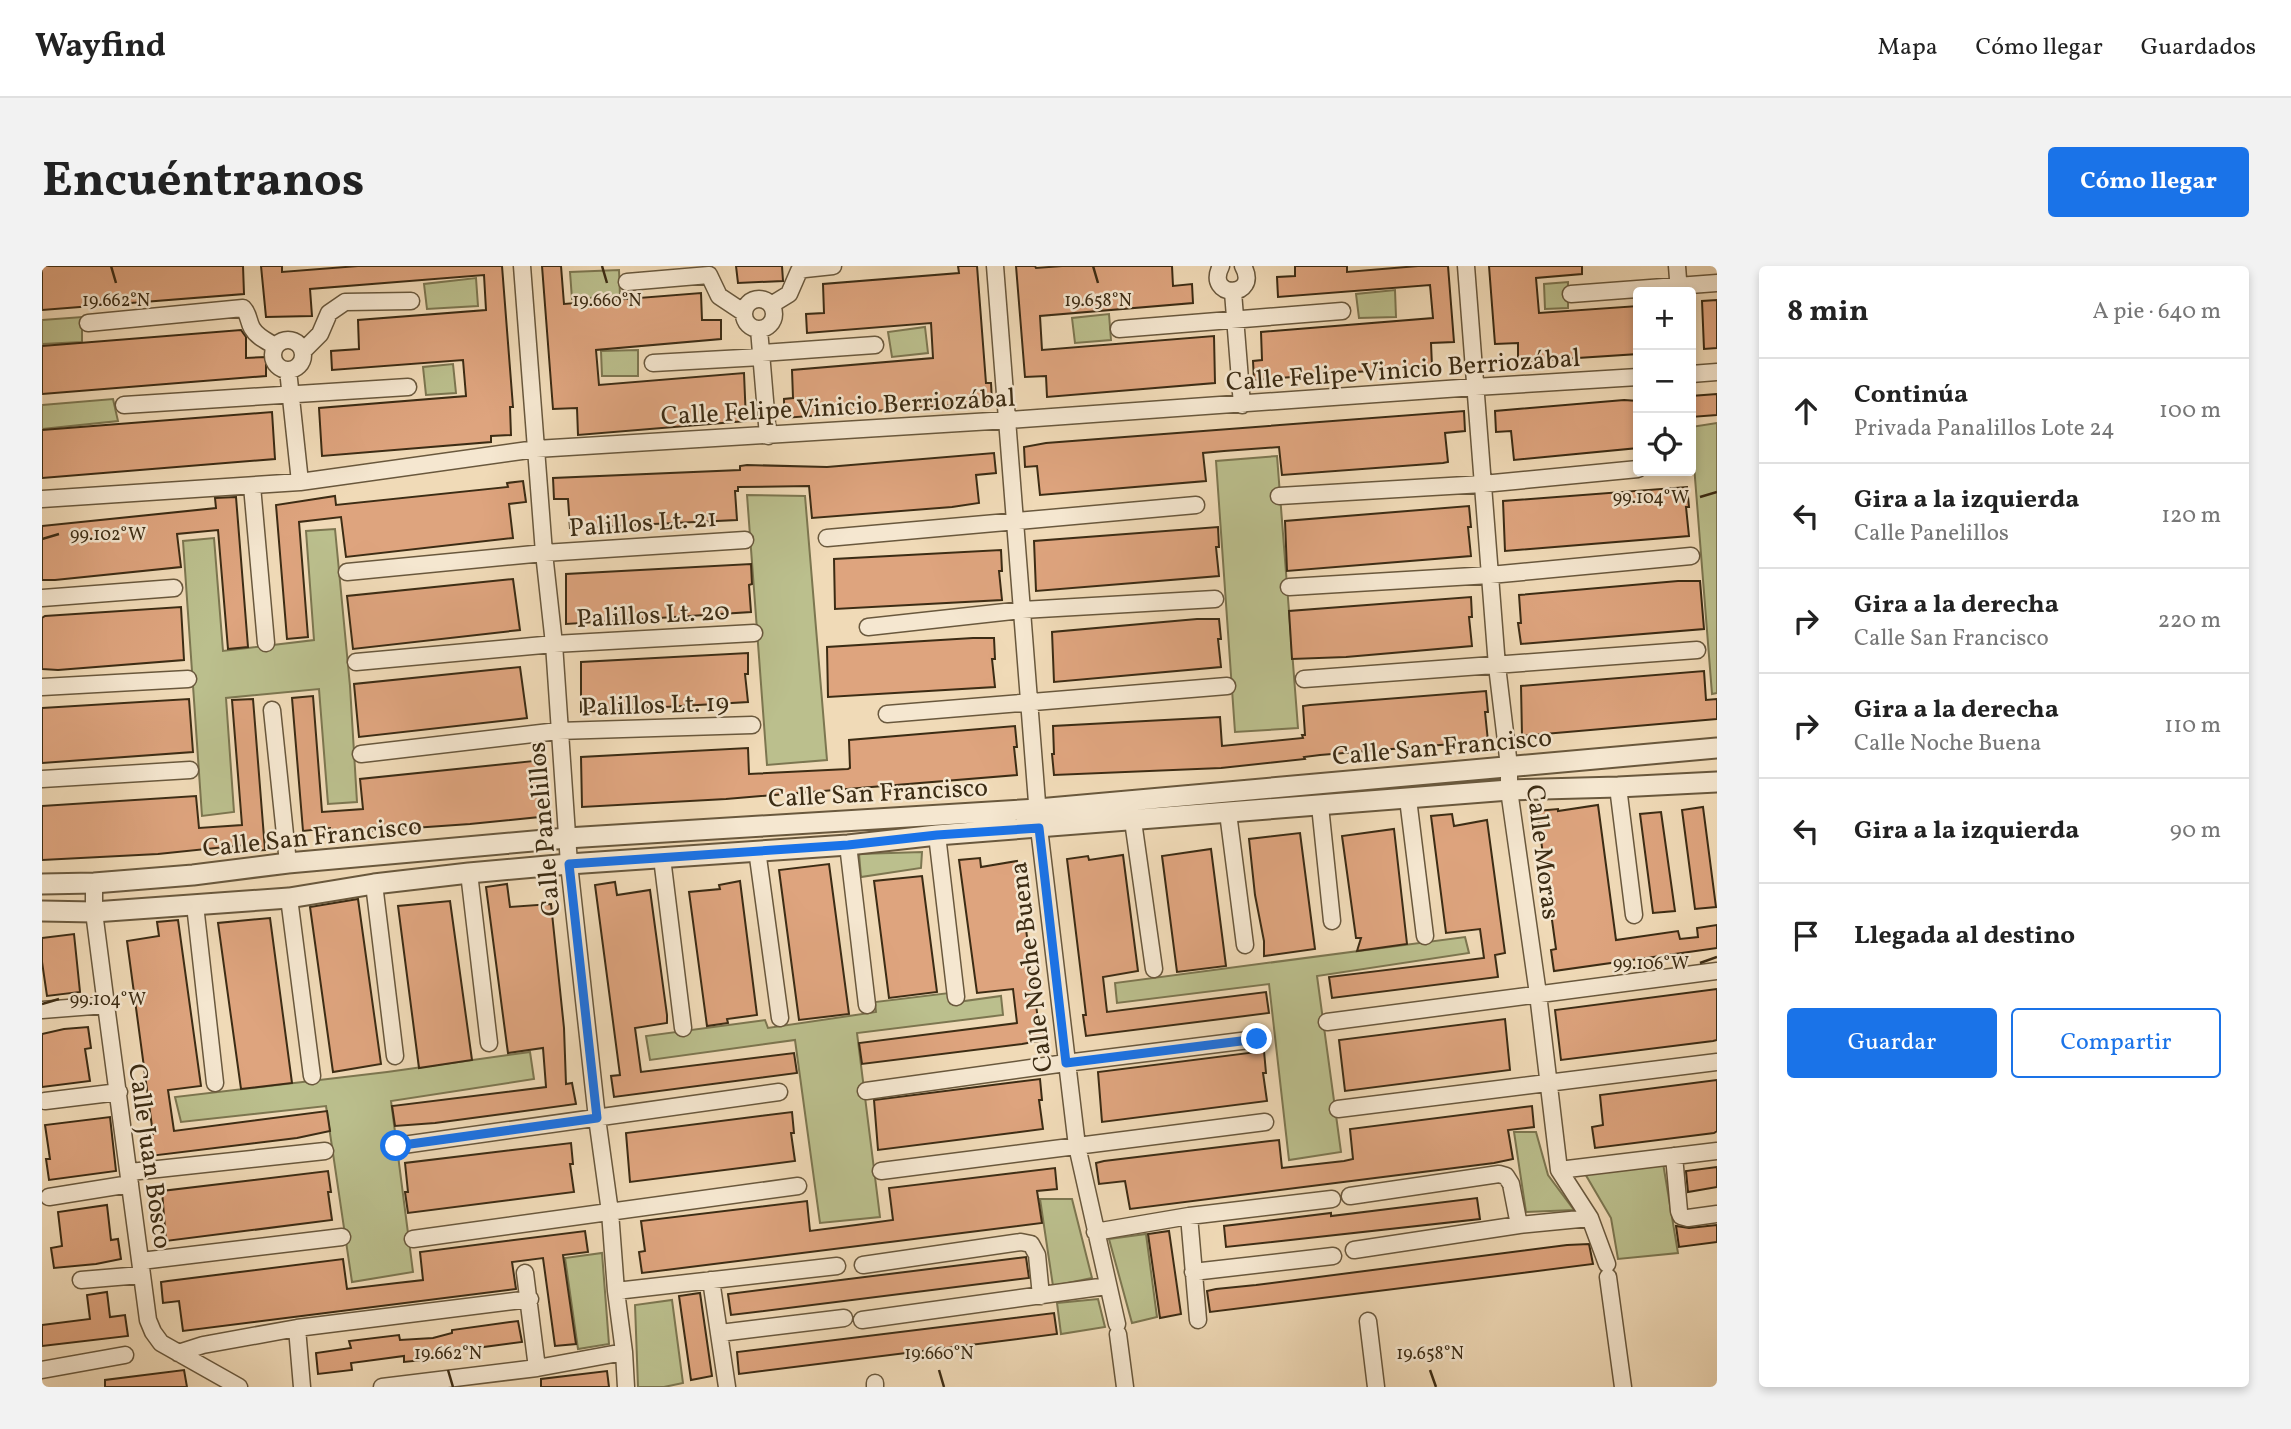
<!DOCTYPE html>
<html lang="es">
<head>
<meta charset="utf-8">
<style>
  :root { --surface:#fff; --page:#f2f2f2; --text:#222; --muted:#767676; --line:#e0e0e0; --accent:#1a73e8 }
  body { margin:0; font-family:Vollkorn,serif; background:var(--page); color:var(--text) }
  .controls { position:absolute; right:21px; top:21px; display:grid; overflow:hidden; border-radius:7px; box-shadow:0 4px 10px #0003 }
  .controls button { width:63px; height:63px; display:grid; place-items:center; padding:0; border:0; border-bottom:2px solid var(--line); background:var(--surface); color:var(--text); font:35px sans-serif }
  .stop { position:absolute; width:21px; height:21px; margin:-16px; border:5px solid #1a73e8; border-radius:50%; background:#fff }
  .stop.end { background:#1a73e8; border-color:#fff; box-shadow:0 2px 7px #0008 }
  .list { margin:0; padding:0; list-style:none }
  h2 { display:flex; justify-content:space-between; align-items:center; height:91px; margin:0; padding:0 28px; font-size:30px }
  h2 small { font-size:23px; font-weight:400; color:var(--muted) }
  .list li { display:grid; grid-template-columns:46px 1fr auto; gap:21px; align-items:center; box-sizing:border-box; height:105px; padding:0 28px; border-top:2px solid var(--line) }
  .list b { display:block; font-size:26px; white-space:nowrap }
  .list p { margin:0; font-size:23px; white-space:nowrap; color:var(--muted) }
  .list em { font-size:23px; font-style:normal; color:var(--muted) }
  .actions { display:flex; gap:14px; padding:21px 28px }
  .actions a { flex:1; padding:16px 0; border:2px solid var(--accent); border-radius:7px; text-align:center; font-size:24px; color:var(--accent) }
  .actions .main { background:var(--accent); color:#fff }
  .icon { flex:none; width:38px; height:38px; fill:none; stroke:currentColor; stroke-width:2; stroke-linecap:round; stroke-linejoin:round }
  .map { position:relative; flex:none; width:1675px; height:1121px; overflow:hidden; border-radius:7px }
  header { display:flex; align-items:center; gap:42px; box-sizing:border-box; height:98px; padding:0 35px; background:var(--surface); border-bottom:2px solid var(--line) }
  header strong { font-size:33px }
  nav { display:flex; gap:38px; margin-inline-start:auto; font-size:24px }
  .intro { display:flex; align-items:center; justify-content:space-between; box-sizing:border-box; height:168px; padding:0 42px }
  h1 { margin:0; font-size:49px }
  .button { padding:18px 32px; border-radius:7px; background:var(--accent); color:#fff; font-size:24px; font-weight:700 }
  main { display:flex; gap:42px; padding:0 42px }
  aside { flex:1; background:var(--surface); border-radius:7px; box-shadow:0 4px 10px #0003 }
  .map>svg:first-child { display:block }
  .green { fill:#bbbf8d; stroke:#7c7650; stroke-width:2 }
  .building { fill:#dea47e; stroke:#3c2c14; stroke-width:2 }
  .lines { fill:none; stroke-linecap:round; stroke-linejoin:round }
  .minor-casing { stroke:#69583d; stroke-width:19 }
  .tertiary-casing { stroke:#69583d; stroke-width:23 }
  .minor { stroke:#f5e7d0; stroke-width:16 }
  .tertiary { stroke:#f5e7d0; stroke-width:19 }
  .route { stroke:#1a73e8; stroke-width:9 }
  .ticks { fill:none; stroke:#3c2c14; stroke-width:2.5 }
  .labels { text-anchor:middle; stroke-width:5; stroke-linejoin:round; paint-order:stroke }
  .street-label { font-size:26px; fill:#3c2c14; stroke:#f5e7d0 }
  .ticks-label { font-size:18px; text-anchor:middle; fill:#3c2c14; stroke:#f5e7d0; stroke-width:5; stroke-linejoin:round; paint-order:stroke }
</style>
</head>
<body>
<header>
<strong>Wayfind</strong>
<nav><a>Mapa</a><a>Cómo llegar</a><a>Guardados</a></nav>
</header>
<div class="intro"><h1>Encuéntranos</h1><a class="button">Cómo llegar</a></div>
<main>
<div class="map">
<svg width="1675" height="1121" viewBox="0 0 1675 1121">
  <rect width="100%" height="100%" fill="#f0dab7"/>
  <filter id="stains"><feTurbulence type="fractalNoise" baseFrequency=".00286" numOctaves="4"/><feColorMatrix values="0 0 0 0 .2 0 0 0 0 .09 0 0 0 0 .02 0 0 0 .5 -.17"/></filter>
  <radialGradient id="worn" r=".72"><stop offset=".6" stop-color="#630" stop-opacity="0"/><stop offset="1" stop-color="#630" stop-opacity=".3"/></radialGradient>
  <path class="green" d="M577,4L578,30L530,33L528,6Z
    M434,12L436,40L385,43L382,18Z
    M1526,16V42L1503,43L1502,18Z
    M1353,24L1354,51L1317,52L1314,28Z
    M1067,48L1069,74L1033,77L1030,52Z
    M40,51V76L0,78V54Z
    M883,61L886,87L850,91L846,66Z
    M596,84V110H560L559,85Z
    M411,98L414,127L384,129L381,101Z
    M71,133L76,155L0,163V139Z
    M1675,157V427L1670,428L1649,161Z
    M1235,190L1256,462L1193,466L1174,195Z
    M705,229L763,230L785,494L725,499Z
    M293,263L308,420L315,536L286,538L277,423L184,432L192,546L160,550L141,275L172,272L181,385L272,374L264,265Z
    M880,586L879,602L819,611L817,588Z
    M1423,671L1427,687L1275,710L1299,886L1247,894L1227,718L1075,737L1073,717Z
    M907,727L908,737L959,730L961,749L815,767L838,951L778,957L753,774L608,794L604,770L723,754L726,762L834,746L833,736Z
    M488,786L492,813L349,835L371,1006L310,1016L284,840L139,856L133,831L345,806Z
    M1472,866H1494L1506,909L1532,944L1484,946Z
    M1621,897L1636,987L1576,993L1569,952L1542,906Z
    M998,933H1030L1050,1012L1011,1020Z
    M1104,968L1115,1051L1090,1057L1067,973Z
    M560,987L567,1078L536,1083L523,992Z
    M1056,1033L1063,1061L1019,1068L1015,1037Z
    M630,1034L641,1117L622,1121H596L593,1039Z"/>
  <path class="building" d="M0,0H201L202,28L0,44Z
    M219,0H240V6L316,0H460L471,141H468L469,169L449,170V176L280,190L277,142L424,130L421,94L290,104L289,85L317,83L316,54L444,44L442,9L268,23L270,50L224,51Z
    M500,0H519L522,38L659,27L660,54H679V73L554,84L557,119L702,107L704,155L536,169L535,142L511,143Z
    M694,0H740L741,15L696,17Z
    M916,0H935L944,117H949L950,136L742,152V133L751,132L750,104L891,92L889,57L765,67L764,48L782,47L781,18L917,7Z
    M974,0H993L994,2L1020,0H1130L1131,20L1150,18L1151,37L998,50L1000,84L1172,70L1173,117L1005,131L1004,110L983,111Z
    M1253,0H1305V6L1376,0H1406L1412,76L1389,77L1390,100L1212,114L1211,95L1220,94L1219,66L1391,52L1388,19L1236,31L1235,11L1253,10Z
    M1447,0H1540V8L1494,12L1497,47L1596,40V88L1476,96V77L1453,78Z
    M1675,34V82L1662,83L1660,35Z
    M199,64L204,71V92L224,91V110L0,128V80Z
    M1675,128V149L1649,151V130Z
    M1582,134L1596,135V182L1472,194L1469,165L1454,166L1453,145Z
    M1422,145L1423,165L1403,167L1406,196L1401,197L1240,209L1237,181L1182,185L1161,187L1164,215L998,229L995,200L983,201L982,181L1004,177Z
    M230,146L233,193L0,212V164Z
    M952,187L954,207L934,209L937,237L910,241L770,252L767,220L696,221V225H693L695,254L528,262L526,233H512L511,212L698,204V200L705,199L785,201Z
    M481,215L484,236L467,238L471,272L304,291L299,251L257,256L266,371L245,373L234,239L293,230L294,239L466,221L465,217Z
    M1645,221L1647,241H1644L1647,270L1463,285L1461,235Z
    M194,231L206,381L186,383L176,264L135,268L139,301L13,314H0V260L174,242L173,232Z
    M1427,240L1429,261H1426L1429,290L1245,305L1243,255Z
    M1176,261L1177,281H1174L1177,310L994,325L992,275Z
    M959,284L960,305H957L960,334L793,343L792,293Z
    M709,298L710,318L707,319L709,346L524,358V308Z
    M471,313L478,364L311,383L305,330Z
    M1636,315H1658L1662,363L1479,378L1476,357H1479L1477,329Z
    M1429,331L1430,351H1427L1430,380L1304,391L1250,393L1247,345Z
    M139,341L142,394L16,404L0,403V352L3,350Z
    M1155,353H1177L1179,373H1176L1179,401L1012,416L1010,366Z
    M931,372H952L953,393H950L953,421L786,431L785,381Z
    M706,387V408H703L706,436L539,446V396Z
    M478,401L485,452L317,471L312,418Z
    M1662,405L1664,434L1675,433V453L1480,470L1479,420Z
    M1444,425L1446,446H1443L1446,475L1278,489L1262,491L1263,493L1179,502L1012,509L1010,488H1012L1011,460L1178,451L1180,480L1261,472L1260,469H1263L1261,440L1268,439Z
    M271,430L280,546L321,543L318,513L501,494L507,550L428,558L328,565L288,567V562L261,565L250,432Z
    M147,433L151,486L0,497V442Z
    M211,433L223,584L202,585V579L116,588L0,594V540L154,530L157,562L200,559L190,434Z
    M973,460L975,481H972L975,509L684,533L540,541L539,491L706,482L707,508L806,503L808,502L807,474Z
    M1556,539L1574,674L1636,665L1638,673L1656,671L1655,662L1675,659V682L1512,705L1509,684L1514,683L1495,545L1516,543V545Z
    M1661,541L1674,641L1653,643L1640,544Z
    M1619,546L1633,645L1611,647L1598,548Z
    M1410,548L1412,560L1445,554L1463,687L1453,689L1456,711L1290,732L1287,711L1442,692L1438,663L1404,667L1389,550Z
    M1352,563L1365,678L1315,685L1319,672H1314L1300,570Z
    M1258,567L1273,683L1222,690V675L1213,629L1207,573Z
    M1169,583L1184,700L1135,706L1120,590Z
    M1081,589L1096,705L1061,711L1065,746L1224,726L1227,747L1044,770L1041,749H1044L1025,593L1046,590L1047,594Z
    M938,592L939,601L975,595L996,754H1000L1003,774L980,778L820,798L817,777L975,757L971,723L935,727L917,594Z
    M787,598L807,748L757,754L737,604Z
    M880,610L895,726L847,732L832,615Z
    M698,615L715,749L685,753L686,757L665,760L647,626L678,623L677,619Z
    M573,616L575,629L608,624L625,749V757L593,762L599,806L752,787L755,807L572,831L569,810L578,809L553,619Z
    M465,618L468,641L509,638L522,762L524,818L530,817L534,838L393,857L353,860L350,840L504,821L501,782L466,787L465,780L444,621Z
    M316,633L339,798L291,806L268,641Z
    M408,635L430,794L377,802L356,640Z
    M228,652L250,817L199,823L176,657Z
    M136,654L159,820L126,824L132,865L285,845L288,865L255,872L108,890L105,869L111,868L85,675L117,670L115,656Z
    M32,668L38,726L5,730L0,696V672Z
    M1675,723V774L1671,775L1519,794L1513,744Z
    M1463,753L1468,804L1303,825L1297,774Z
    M46,761L49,782L43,783L48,815L0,821V768L22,763Z
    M1222,785L1224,807H1221L1225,835L1060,856L1056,806Z
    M998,813L1000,834H997L1001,863L836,884L832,834Z
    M1675,814V865L1672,867L1553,882L1550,861L1561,859L1558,829Z
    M1490,840L1492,861L1466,864L1471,893L1452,897L1088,943L1083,915L1057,918L1054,897L1062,895L1237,874L1240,902L1302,895L1311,893L1308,863Z
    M750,846L752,867H749L753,895L588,916L584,867Z
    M68,851L74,905L7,914L4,893H8L3,859Z
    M529,877L531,898H528L532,926L366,947L363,926H366L363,897Z
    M1675,901V921L1646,926L1644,905Z
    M1013,902L1015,923L995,925L1000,957L600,1007L597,986L603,985L599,955L765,935L768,965L814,959L851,954L847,922Z
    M286,905L289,926H286L290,954L124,975L120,925Z
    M1435,932L1438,953L1184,981L1182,960L1289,947V950Z
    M65,939L69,974L76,973L79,993L54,998L12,1002L9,982L20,980L16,946Z
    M1675,959V976L1637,981L1634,960L1647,962Z
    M543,965L546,986L521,989L534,1078L513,1080L501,992L470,996L474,1023L141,1065L137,1035L121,1037L119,1016L126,1015L301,993L305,1023L355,1017L381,1014L378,986Z
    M1127,965L1139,1048L1118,1052L1106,968Z
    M1547,978L1551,998L1168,1046L1165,1025L1174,1023L1214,1019L1525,979Z
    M984,991L987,1012L689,1049L686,1028Z
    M65,1026L68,1051L83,1049L86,1070L0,1080V1059L48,1053L45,1029Z
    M658,1027L670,1110L649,1114L637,1030Z
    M1012,1047L1015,1068L697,1108L695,1086Z
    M476,1055L480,1076L412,1085V1090L391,1093L362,1096V1090L309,1097L310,1104L276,1108L274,1087L309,1082L307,1075L357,1069L358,1074L391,1072L410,1067V1064Z
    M142,1104L145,1121H63V1114Z
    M565,1105L567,1121H499V1113Z"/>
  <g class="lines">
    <defs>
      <path id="minor" d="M480,0L502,287L512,378L527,598L555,852L568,946L574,1025L582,1086L584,1121
        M953,0L997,562L1035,880L1075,1058
        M1179,0C1162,33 1219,33 1201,0
        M1424,0L1455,400L1467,500V524L1496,728L1517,904L1548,952L1565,998
        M1635,0L1637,26
        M585,16L667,9L677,30L701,46
        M1191,26L1200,139
        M1529,28L1675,17
        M702 48a15 15 0 1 1 30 0a15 15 0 1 1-30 0Z
        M729,39L747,28L757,5L763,3L791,0
        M46,57L201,42C207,48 206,55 210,62C215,71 225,75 233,80
        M717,63L726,170
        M1077,63L1300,45
        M231 89a15 15 0 1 1 30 0a15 15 0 1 1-30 0Z
        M261,85L278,68L287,47L303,36L369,35
        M719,87L833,79
        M611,97L719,91
        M246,104L258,216
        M1649,108L1675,106
        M82,139L366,121
        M210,220L224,377
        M1237,230L1441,218L1596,203
        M0,233L258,216L494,183L966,154L1433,121L1596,111
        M785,272L1154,239
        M305,306L502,287L703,274
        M1247,321L1448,309L1649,290
        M0,332L132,322
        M826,361L980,344L1173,333
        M314,396L512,378L712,367
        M1262,413L1655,384
        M0,421L146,413
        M230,444L246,597
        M845,448L1185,420
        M319,488L516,465L710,459
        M0,513L148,504
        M1576,521L1592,649
        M1366,533L1383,670
        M1278,540L1290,655
        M1186,547L1203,679
        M1091,555L1112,703
        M895,569L914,731
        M806,579L825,739
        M715,584L738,752
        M620,592L641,762
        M427,607L447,777
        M52,617V646L64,739L106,1054L111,1066L119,1077L197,1121
        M332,618L353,790
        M247,632L270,810
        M153,639L173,817
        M0,744L64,739
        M1285,756L1675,705
        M824,825L1024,797L1215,773
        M3,835L77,826
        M1296,843L1675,796
        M354,880L737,826
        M1632,890L1637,945L1639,950L1646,952L1675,948
        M1517,904L1675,885
        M839,905L1223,856
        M88,906L283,885
        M1308,930L1457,908L1464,910L1469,918L1477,959
        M7,931L88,918
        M1147,950L1156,1054
        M1053,966L1147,950L1290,933
        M371,973L756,920
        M1312,984L1477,959L1548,952
        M99,995L300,971
        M821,999L979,976L989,978L995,989L999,1030
        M1151,1006L1291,990
        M483,1007L495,1102
        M1566,1011L1581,1121
        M39,1014L99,1009
        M669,1014L685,1121
        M574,1025L795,1000
        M820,1054L1065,1020
        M1326,1055L1334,1121
        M255,1062L260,1121
        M678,1067L802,1052
        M1076,1068L1083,1121
        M136,1087L161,1079L255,1062L488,1033
        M0,1104L83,1089
        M833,1117V1121
        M340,1121L495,1102L582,1086"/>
      <path id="tertiary" d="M0,618L52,617L151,609L246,597L525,572L996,543L1675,482
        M0,645L52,646L247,632L332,618L427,607L527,598L806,579L895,569L1467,524L1576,521L1675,516"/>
    </defs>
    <use href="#minor" class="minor-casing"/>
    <use href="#tertiary" class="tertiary-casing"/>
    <use href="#minor" class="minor"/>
    <use href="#tertiary" class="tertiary"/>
  </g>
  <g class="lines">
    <path class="route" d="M354,880L555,852L527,598L806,579L895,569L997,562L1024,797L1215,773"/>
  </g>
  <path class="ticks" d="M69,0L74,17M560,0L565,17M1051,0L1056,17M1658,231L1675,226M0,273L17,268M1658,697L1675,691M0,738L17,733M406,1104L411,1121M897,1104L902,1121M1388,1104L1394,1121"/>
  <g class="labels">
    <g class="street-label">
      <text transform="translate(1361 103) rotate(-4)" y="9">Calle Felipe Vinicio Berriozábal</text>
      <text transform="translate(796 140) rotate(-3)" y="9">Calle Felipe Vinicio Berriozábal</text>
      <text transform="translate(601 256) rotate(-4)" y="9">Palillos Lt. 21</text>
      <text transform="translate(611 348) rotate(-3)" y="9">Palillos Lt. 20</text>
      <text transform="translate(613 438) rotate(-2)" y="9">Palillos Lt. 19</text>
      <text transform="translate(1400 480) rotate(-5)" y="9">Calle San Francisco</text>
      <text transform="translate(836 526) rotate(-3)" y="9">Calle San Francisco</text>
      <text transform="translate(501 563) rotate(-95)" y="9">Calle Panelillos</text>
      <text transform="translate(270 570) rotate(-6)" y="9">Calle San Francisco</text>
      <text transform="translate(1502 586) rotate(83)" y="9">Calle Moras</text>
      <text transform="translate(988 701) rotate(-97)" y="9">Calle Noche Buena</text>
      <text transform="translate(109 890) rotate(82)" y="9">Calle Juan Bosco</text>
    </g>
  </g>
  <g class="ticks-label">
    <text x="74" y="40">19.662°N</text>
    <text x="565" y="40">19.660°N</text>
    <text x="1056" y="40">19.658°N</text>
    <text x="1609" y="237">99.104°W</text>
    <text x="66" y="274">99.102°W</text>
    <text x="1609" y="703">99.106°W</text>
    <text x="66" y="739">99.104°W</text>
    <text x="406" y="1093">19.662°N</text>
    <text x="897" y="1093">19.660°N</text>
    <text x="1388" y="1093">19.658°N</text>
  </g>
  <rect width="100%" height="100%" filter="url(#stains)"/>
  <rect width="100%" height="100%" fill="url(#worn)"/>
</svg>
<div class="controls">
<button>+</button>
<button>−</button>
<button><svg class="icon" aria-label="locate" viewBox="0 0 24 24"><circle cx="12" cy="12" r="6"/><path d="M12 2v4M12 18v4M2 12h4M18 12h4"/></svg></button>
</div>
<div class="stop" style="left:354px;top:880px"></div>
<div class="stop end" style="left:1215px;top:773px"></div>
</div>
<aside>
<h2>8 min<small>A pie · 640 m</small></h2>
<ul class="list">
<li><svg class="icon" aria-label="ahead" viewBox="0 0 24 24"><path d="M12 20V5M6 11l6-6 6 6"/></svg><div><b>Continúa</b><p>Privada Panalillos Lote 24</p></div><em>100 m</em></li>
<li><svg class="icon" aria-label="left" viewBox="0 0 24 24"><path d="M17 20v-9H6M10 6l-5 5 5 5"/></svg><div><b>Gira a la izquierda</b><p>Calle Panelillos</p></div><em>120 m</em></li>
<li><svg class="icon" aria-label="right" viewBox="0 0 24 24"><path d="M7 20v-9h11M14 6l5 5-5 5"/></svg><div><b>Gira a la derecha</b><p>Calle San Francisco</p></div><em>220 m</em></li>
<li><svg class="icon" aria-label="right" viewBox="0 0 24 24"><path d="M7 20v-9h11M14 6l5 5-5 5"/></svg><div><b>Gira a la derecha</b><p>Calle Noche Buena</p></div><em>110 m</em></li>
<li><svg class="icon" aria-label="left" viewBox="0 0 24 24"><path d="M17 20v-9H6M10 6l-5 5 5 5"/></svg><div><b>Gira a la izquierda</b></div><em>90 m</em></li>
<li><svg class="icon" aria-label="arrive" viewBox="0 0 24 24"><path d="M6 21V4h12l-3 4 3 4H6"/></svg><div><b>Llegada al destino</b></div></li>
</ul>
<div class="actions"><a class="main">Guardar</a><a>Compartir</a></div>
</aside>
</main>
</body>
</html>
